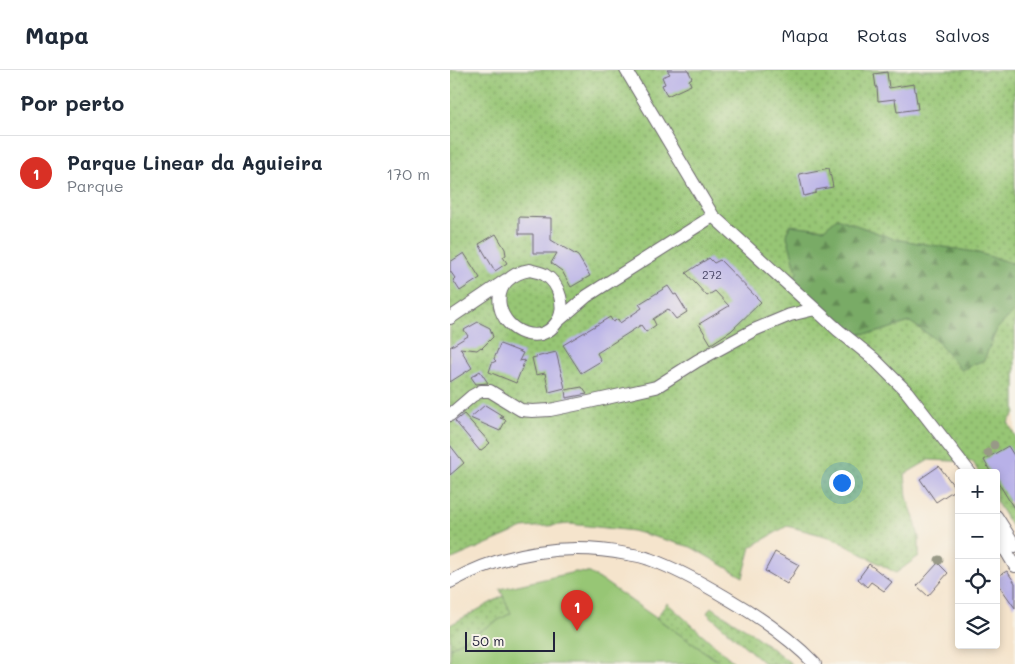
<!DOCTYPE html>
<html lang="pt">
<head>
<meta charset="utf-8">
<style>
  :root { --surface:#fff; --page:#f2f2f3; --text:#1f2937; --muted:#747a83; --line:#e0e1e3; --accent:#d93025 }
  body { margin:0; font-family:Mali,sans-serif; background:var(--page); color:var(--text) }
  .controls { position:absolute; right:15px; bottom:15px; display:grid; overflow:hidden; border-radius:5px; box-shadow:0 2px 8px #0003 }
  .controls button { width:45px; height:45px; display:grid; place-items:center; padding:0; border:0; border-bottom:1px solid var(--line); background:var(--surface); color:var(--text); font:25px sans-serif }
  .scale { position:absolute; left:15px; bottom:12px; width:90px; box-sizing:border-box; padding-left:5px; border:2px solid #22223b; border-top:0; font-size:14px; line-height:18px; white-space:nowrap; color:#22223b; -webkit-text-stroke:4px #f7f3e8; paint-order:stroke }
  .you { position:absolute; left:391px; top:412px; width:18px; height:18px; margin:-12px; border:4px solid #fff; border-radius:50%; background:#1a73e8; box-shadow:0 0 0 8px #1a73e833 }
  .badge { display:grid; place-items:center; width:32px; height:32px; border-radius:50%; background:var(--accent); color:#fff; font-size:16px; font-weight:700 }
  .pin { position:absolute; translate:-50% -41px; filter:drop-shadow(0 1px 2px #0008) }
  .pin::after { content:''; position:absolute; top:26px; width:18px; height:15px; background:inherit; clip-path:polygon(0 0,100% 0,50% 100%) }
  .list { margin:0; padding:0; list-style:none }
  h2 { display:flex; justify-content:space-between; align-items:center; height:65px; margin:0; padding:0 20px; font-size:21px }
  h2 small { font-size:16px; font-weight:400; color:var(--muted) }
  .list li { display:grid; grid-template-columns:32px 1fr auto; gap:15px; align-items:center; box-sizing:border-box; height:75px; padding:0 20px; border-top:1px solid var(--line) }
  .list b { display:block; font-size:19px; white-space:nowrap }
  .list p { margin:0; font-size:16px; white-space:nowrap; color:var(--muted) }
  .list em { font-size:16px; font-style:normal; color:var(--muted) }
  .icon { flex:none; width:28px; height:28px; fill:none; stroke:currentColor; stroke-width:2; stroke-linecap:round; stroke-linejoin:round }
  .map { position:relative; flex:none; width:565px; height:594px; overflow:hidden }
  header { display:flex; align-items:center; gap:30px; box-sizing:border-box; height:70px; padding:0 25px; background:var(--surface); border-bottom:1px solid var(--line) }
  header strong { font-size:24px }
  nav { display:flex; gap:28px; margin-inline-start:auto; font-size:18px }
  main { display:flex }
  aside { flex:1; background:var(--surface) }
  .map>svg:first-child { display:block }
  .grass { fill:url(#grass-dots); stroke:#5c7458 }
  .forest { fill:url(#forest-firs); stroke:#4e6650 }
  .park { fill:#97c675; stroke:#5c7458 }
  .building { fill:#b8b1e8 }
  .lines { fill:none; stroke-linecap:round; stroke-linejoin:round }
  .minor-casing { stroke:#6c666e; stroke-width:14 }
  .minor { stroke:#fff; stroke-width:12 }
  .tree { fill:#989987 }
  .labels { text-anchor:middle; stroke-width:4; stroke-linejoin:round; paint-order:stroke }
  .number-label { font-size:12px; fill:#484666 }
</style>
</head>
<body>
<header>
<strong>Mapa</strong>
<nav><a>Mapa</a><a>Rotas</a><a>Salvos</a></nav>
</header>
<main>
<aside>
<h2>Por perto<small></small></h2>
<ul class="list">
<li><span class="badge">1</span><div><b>Parque Linear da Aguieira</b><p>Parque</p></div><em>170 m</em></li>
</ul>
</aside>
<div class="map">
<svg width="565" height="594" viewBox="0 0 565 594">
  <defs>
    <pattern id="grass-dots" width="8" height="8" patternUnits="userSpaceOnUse" patternTransform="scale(1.25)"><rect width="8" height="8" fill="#97c675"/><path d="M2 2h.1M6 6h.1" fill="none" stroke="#7ba061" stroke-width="1.8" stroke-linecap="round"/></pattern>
    <pattern id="forest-firs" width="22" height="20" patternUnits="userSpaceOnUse" patternTransform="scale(1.25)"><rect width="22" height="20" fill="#79ab66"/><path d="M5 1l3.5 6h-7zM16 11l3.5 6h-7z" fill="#638b55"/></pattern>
  </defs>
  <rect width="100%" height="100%" fill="#f7f3e8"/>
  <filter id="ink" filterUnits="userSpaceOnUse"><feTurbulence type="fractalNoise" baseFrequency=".02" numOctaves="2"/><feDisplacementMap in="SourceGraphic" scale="10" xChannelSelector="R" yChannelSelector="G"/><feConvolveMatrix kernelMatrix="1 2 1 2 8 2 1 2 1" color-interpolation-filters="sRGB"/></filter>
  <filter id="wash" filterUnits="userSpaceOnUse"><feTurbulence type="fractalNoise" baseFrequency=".0096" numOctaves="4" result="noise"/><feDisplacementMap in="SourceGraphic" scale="20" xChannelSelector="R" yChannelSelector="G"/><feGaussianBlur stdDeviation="1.12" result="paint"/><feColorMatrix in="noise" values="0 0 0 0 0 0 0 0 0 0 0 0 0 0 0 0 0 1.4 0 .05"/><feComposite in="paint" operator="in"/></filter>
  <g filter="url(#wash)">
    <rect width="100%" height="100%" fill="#f5e4cc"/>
    <path class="grass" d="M0,0H565V343L558,352L565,366V414L558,432L565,445V462L546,431V403H529L523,392L479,390L455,404L457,427L465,451L469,468V486L446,503L383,468L337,456L301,477L293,507L241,477L183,461L120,454L73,458L0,490Z
      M53,526L62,543L0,578V555Z
      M217,533L286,594H272L206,548Z
      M261,537L299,561L342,594H315L257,543Z"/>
    <path class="forest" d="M387,148L444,169L525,182L565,194V240L547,259L534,290L511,300L485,269L460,252L425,263L407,264L340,216L347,202L337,166L339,155L374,159Z"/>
    <path class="park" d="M125,502L140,503L156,513L272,594H0V578L61,543L50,519Z"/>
    <g id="blocks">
      <path class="building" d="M217,0H238L242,8L239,10L241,15L217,26L212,15L215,14L212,7L220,4Z
        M437,2L439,18L464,14L468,39L447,42L445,29L428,31L427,17H426L424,4Z
        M379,98L383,117L366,120V123L354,126L349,104Z
        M69,147L101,148V170L128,186L140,206L121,217L112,201L101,193L107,183H83V164H69Z
        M46,164L55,179L56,185L53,187L57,193L45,201L29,174Z
        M14,183L30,208L10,221L3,210L5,208L0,201V192Z
        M259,188L264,193L270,190L311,232L281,261L261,274L249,254L279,236L265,221L257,226L236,203Z
        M218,216L224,225L226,224L237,242L226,249L218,239L203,249L206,255L196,262L191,255L147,283L151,291L131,303L113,275L160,247L163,252L168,249L170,253L192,238L189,234Z
        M28,252L40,258L43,267L32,278L31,277L27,280L10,278L22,298L0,312V277L18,266L14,260Z
        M50,274L73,283L69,291L75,290L66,313L39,302L42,293L46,291L44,289Z
        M106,282L115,318L99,322L95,303L86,305L82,288Z
        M30,301L38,313L26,314L21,307Z
        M132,317L137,324L116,328L115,320Z
        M35,335L53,346L50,348L56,350L50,361L20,348Z
        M14,344L40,373L30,381L5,351Z
        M0,375L14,393L0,405Z
        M558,376L565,387V440L546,409V403H541L534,390Z
        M489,396L506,419L486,432L470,409Z
        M325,482L349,495L337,514L315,501Z
        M488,493L498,503L478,526L467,516Z
        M419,494L442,512L434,521L421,512L417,517L408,509Z
        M557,501L565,513V538L546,511V507Z"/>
    </g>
  </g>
  <g filter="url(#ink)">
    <use href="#blocks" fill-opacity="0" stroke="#6c666e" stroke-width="1"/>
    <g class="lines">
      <defs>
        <path id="minor" d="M176,0L263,146L388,260L424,289L457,322L520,403
          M80,200C85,202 91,202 95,205C109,213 117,238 107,252C90,277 55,262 50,236C46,215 62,203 80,200Z
          M0,248L56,210
          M108,251L137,226L263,146
          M0,345L22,326L31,321H40L71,340L82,341L100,340L139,332L206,317L247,291L304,260L340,245L365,239
          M546,446L565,476
          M546,464L565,496
          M0,512C54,482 117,472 177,484C184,485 192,486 199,489C227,499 252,513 277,528C308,546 340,568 365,594"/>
      </defs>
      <use href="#minor" class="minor-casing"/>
      <use href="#minor" class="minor"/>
    </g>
    <g class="tree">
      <circle cx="544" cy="375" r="4.5"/>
      <circle cx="538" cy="383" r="4.5"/>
      <circle cx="489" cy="490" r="4.5"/>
    </g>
  </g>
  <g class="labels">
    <g class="number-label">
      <text x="262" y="209">272</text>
    </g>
  </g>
</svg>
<div class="controls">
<button>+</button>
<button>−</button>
<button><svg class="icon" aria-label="locate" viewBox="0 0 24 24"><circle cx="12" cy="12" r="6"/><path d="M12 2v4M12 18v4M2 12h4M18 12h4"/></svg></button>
<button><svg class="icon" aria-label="layers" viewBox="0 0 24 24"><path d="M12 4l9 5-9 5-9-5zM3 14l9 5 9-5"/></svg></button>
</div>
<div class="scale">50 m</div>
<div class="you"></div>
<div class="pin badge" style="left:127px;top:561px">1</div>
</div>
</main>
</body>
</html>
